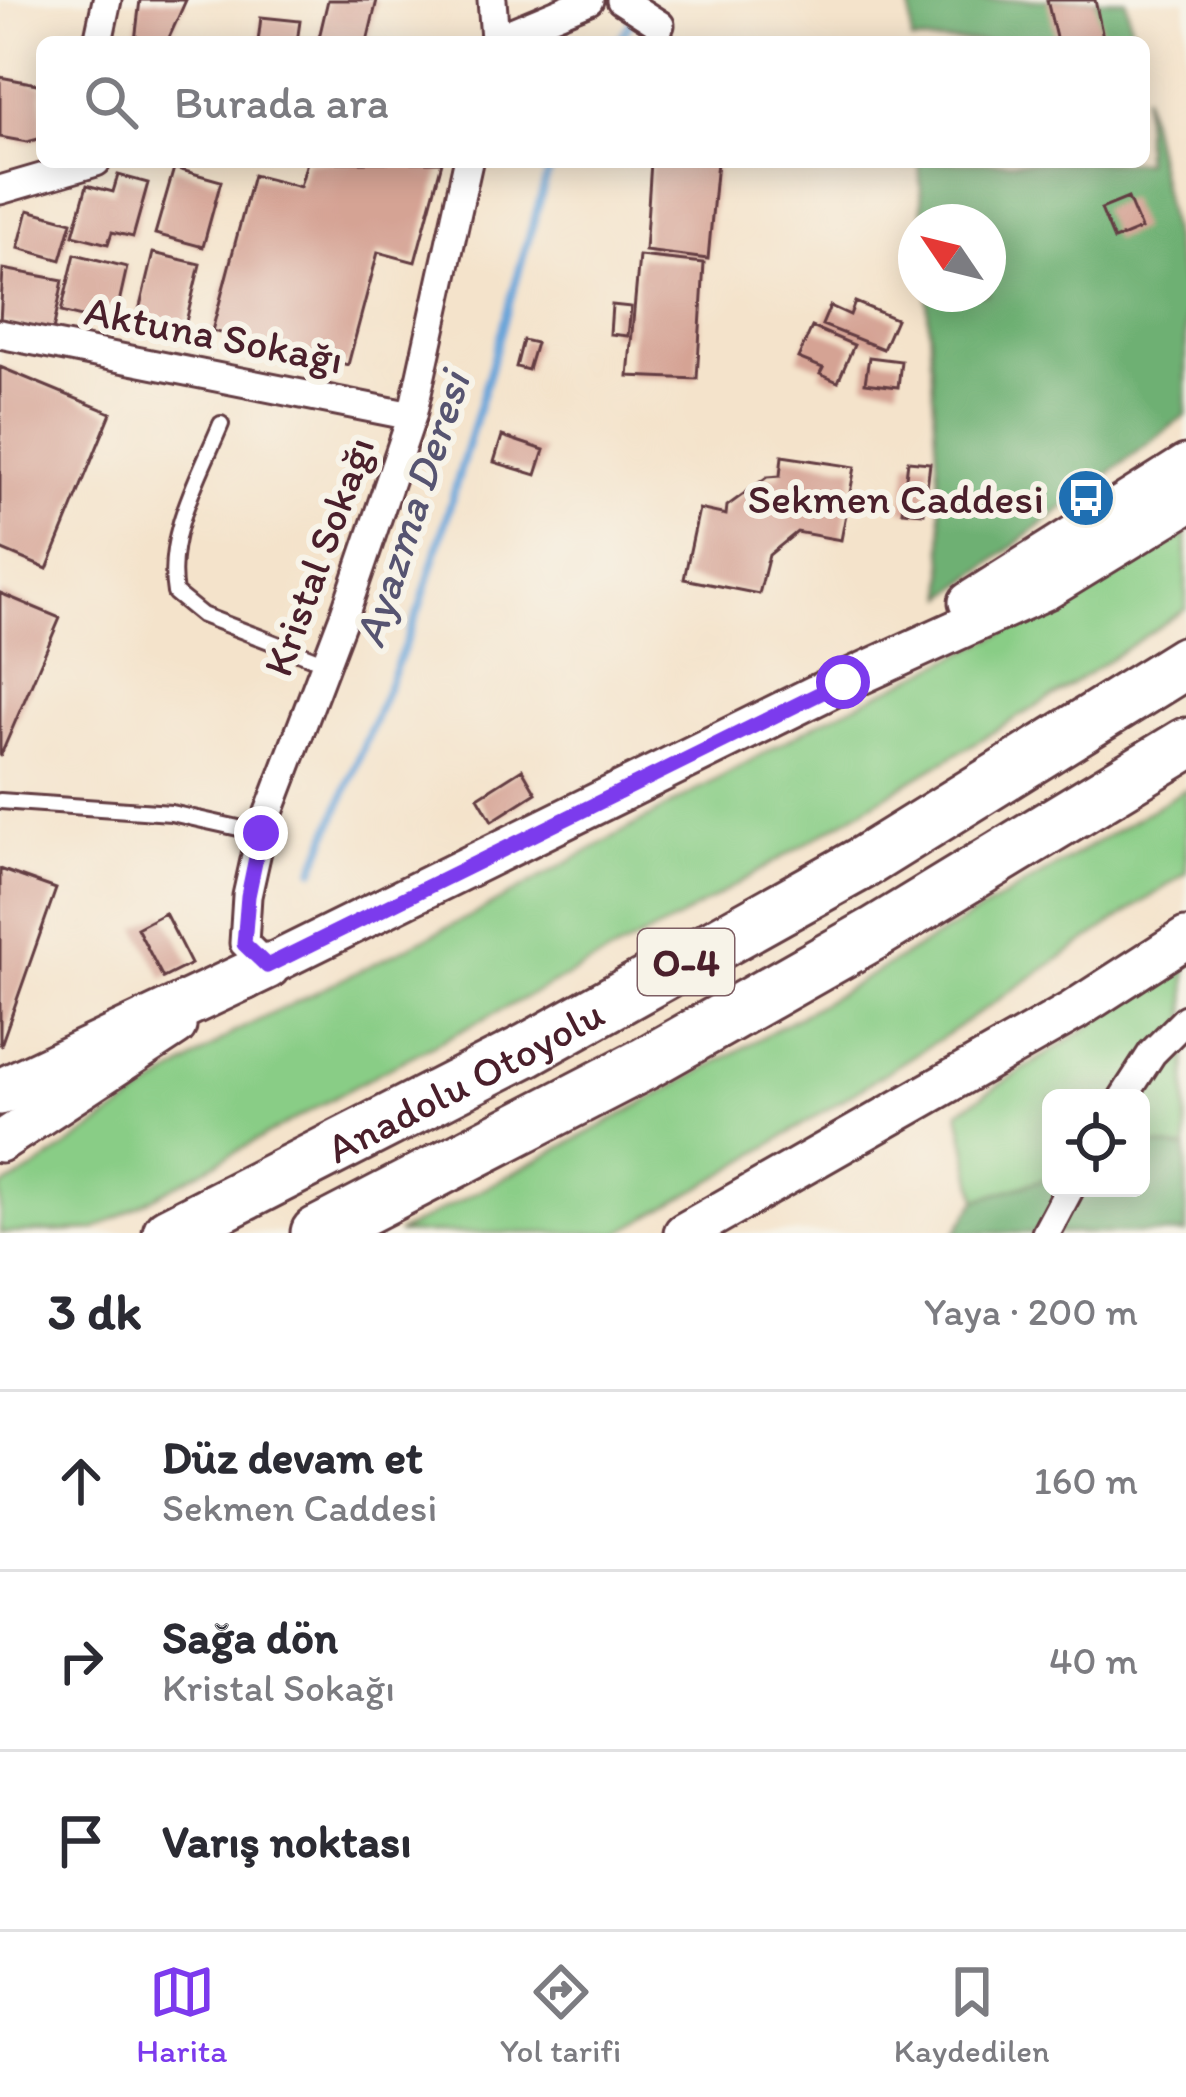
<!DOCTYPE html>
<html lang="tr">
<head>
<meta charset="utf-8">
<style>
  :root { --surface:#fff; --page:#f7f7f7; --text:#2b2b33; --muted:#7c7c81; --line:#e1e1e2; --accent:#7c3aed }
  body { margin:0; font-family:Itim,sans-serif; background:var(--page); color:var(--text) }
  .controls { position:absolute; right:36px; bottom:36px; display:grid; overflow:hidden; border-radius:18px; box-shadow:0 6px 30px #0003 }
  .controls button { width:108px; height:108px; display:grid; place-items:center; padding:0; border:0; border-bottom:3px solid var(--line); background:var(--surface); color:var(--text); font:60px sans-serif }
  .compass { position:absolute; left:898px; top:204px; width:108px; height:108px; border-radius:50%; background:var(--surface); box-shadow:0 6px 30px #0003; rotate:305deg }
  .stop { position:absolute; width:36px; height:36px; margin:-27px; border:9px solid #7c3aed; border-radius:50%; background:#fff }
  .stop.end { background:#7c3aed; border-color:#fff; box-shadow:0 3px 12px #0008 }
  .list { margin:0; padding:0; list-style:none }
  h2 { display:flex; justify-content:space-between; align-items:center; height:156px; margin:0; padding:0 48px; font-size:51px }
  h2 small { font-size:39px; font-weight:400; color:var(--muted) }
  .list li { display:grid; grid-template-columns:78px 1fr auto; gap:36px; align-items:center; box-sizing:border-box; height:180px; padding:0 48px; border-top:3px solid var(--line) }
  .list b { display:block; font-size:45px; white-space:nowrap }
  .list p { margin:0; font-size:39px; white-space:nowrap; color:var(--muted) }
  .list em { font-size:39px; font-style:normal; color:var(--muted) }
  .icon { flex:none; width:66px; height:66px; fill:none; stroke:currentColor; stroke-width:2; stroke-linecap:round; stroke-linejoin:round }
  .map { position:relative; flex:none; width:1186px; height:1233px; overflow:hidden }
  .search { position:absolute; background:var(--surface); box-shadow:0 6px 30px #0003; left:36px; right:36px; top:36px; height:132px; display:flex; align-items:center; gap:30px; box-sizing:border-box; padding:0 42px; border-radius:18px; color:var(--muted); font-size:45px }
  .sheet { height:696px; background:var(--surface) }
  nav { display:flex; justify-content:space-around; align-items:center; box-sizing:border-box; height:168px; border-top:3px solid var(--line); background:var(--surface); font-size:33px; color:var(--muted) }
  nav a { display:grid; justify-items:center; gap:6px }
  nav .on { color:var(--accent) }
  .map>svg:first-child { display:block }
  .green { fill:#89cd86; stroke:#6a7658; stroke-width:3 }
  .forest { fill:#6eb073; stroke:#5c684f; stroke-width:3 }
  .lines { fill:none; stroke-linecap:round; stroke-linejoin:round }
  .stream { stroke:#69a4d9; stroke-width:8 }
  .building { fill:#d5a394 }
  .lane-casing { stroke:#643c43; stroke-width:20 }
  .street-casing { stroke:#643c43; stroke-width:33 }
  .secondary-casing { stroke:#643c43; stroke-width:45 }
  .primary-casing { stroke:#643c43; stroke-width:51 }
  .highway-casing { stroke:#643c43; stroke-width:57 }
  .lane { stroke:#fff; stroke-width:14 }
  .street { stroke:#fff; stroke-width:27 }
  .secondary { stroke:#fff; stroke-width:39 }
  .primary { stroke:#fff; stroke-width:45 }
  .highway { stroke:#fff; stroke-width:51 }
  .route { stroke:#7c3aed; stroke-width:15 }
  .labels { text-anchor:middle; stroke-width:12; stroke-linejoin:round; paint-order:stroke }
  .shield { fill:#f7f3e8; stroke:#7e5f64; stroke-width:3 }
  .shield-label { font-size:39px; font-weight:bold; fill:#4a1f2b }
  .street-label { font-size:42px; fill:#4a1f2b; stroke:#f7f3e8 }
  .poi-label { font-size:42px; fill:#4a1f2b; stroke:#f7f3e8; text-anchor:end }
  .water-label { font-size:45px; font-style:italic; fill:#565471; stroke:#f7f3e8 }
</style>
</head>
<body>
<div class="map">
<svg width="1186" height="1233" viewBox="0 0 1186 1233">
  <rect width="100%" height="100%" fill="#f7f3e8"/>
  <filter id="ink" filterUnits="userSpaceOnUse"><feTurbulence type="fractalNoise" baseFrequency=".00833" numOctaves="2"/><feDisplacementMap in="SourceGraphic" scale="24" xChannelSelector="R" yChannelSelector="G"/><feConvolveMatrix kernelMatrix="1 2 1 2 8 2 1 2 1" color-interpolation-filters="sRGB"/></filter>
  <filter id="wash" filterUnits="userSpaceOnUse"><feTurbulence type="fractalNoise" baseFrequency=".004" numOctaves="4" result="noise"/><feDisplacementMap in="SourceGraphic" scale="48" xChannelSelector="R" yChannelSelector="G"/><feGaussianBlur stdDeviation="2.7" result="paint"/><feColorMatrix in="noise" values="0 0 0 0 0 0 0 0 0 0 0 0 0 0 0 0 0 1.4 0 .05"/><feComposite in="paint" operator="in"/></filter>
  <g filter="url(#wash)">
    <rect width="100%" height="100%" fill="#f4e3cb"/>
    <path class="green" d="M1186,534V609L1057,694L680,918L375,1075L94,1230L0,1233V1188L30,1172L233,1033L477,913L820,722L1004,633Z
      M1186,789V873L952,1031L727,1172L619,1233H397C667,1097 927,944 1186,789Z
      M1186,964V1149L1152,1145L1141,1148V1098H1051V1177L977,1200L959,1111Z"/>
    <path class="forest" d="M910,0H1126L1134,42H912Z
      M1144,95L1186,306V415L946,597L927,294H988V222H923L919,162H1144Z
      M1152,1145L1186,1149V1233H955L977,1200L1051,1177V1188H1141V1148Z"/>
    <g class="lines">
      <path class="stream" d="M618,42L631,22
        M314,869L420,607L551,162"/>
    </g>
    <g id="blocks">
      <path class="building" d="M140,0H186L167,42L135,41Z
        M328,0H377L367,42H318Z
        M1047,0H1095L1104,42H1057Z
        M261,17L300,21L297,42H258Z
        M0,77L42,85V138L27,142L0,137Z
        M307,162H442L415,262L378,252L348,365L212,331L253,175L300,187Z
        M651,162H717L708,259L645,251Z
        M174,168L221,181L203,247L155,234Z
        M118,175L148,183L133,237L112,232L108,244L73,235L87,185L113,192Z
        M1128,198L1141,229L1114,240L1101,209Z
        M28,210L72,222L61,260L18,248Z
        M153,253L200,264L184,330L137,319Z
        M75,254L127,267L114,325L61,312Z
        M639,256L704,263L697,379L628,376Z
        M3,269L63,280L53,331L0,322Z
        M855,302L896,319L883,349L822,325L830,306L850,315Z
        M612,305L631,307L628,336L610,334Z
        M812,327L854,345L838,382L820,374L823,368L798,358Z
        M523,340L536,343L528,370L516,367Z
        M869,357L901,361L898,387L865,383Z
        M0,367L111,413L47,569L0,549Z
        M502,436L544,450L536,475L494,462Z
        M782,456L855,467L841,540L797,532L769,555L759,594L684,579L699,509L726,515L727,506L767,477L780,476Z
        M908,461L930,463L924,513L902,511Z
        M0,593L60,618L0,757Z
        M522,769L536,793L492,821L478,797Z
        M0,869L56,889L1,1045L0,1044Z
        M165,913L191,964L163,978L137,928Z"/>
    </g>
  </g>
  <g filter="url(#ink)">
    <use href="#blocks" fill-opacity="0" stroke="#643c43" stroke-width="3"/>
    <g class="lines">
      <defs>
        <path id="lane" d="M221,424C199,477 165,535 175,593L202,615L326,663
          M0,801L171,813L261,833"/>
        <path id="street" d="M492,0L495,39L589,0
          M621,0L660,25
          M98,42L107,0
          M0,190L96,162
          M0,334L412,416
          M267,966L244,943L247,896L261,833L345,613L412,416L468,162
          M1123,1098L1152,1053L1186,1019
          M1046,1233L1070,1188"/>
        <path id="secondary" d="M969,602L1186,465
          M245,980L267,966L843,682L1047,589L1186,504
          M0,1142L176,1026
          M684,1233L1073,1011L1186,938"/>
        <path id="primary" d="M0,1092L267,966"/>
        <g id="highway">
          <path id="s1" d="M169,1233L527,1050L864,862L1186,662"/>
          <path d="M317,1233L646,1063L875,933L1186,744"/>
        </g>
      </defs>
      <use href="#lane" class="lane-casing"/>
      <use href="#street" class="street-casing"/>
      <use href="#secondary" class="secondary-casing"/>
      <use href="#primary" class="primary-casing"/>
      <use href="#highway" class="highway-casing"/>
      <use href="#lane" class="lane"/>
      <use href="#street" class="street"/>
      <use href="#secondary" class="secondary"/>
      <use href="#primary" class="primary"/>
      <use href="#highway" class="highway"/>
    </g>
  </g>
  <g class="lines" filter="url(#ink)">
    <path class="route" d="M261,833L248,896L244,944L267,966L843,682"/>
  </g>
  <defs>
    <symbol id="bus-disc" viewBox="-11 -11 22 22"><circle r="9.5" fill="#1f6fb2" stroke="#f7f3e8"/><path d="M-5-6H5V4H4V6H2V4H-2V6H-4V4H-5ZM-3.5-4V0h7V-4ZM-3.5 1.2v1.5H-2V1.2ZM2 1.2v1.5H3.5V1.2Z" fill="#fff"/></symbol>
  </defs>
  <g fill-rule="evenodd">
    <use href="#bus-disc" x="1053" y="465" width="66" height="66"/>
  </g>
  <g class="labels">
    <rect class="shield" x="638" y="929" width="96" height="66" rx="9"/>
    <g class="shield-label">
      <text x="686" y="976">O-4</text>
    </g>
    <g class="street-label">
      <text transform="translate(214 334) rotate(11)" y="15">Aktuna Sokağı</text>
      <text transform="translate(318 556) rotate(-70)" y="15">Kristal Sokağı</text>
      <text dy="15" stroke="none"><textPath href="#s1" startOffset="333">Anadolu Otoyolu</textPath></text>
    </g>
    <g class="poi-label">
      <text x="1044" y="513">Sekmen Caddesi</text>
    </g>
    <g class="water-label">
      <text transform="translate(411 509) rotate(-72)" y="16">Ayazma Deresi</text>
    </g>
  </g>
</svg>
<div class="controls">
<button><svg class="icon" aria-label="locate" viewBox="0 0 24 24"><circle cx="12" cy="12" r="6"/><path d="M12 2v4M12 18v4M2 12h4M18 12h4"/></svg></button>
</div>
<svg class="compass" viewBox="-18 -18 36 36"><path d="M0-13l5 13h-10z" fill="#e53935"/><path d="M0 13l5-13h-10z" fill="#7c7c81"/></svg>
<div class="stop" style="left:843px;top:682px"></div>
<div class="stop end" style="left:261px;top:833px"></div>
<div class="search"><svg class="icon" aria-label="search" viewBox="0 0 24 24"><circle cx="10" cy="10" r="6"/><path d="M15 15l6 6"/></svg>Burada ara</div>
</div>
<section class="sheet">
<h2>3 dk<small>Yaya · 200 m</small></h2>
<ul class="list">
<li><svg class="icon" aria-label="ahead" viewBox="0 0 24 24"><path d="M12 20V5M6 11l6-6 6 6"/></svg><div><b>Düz devam et</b><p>Sekmen Caddesi</p></div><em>160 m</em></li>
<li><svg class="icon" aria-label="right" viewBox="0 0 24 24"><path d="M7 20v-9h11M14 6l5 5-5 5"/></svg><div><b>Sağa dön</b><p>Kristal Sokağı</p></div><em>40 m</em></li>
<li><svg class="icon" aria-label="arrive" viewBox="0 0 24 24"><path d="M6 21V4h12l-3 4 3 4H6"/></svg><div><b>Varış noktası</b></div></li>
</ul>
</section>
<nav>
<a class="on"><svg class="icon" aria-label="map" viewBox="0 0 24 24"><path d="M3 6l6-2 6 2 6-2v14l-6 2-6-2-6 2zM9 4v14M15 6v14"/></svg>Harita</a>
<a><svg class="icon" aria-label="directions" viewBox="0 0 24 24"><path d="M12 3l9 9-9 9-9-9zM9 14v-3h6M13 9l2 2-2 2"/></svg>Yol tarifi</a>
<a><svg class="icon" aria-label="saved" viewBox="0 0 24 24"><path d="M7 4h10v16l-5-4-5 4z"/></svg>Kaydedilen</a>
</nav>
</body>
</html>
